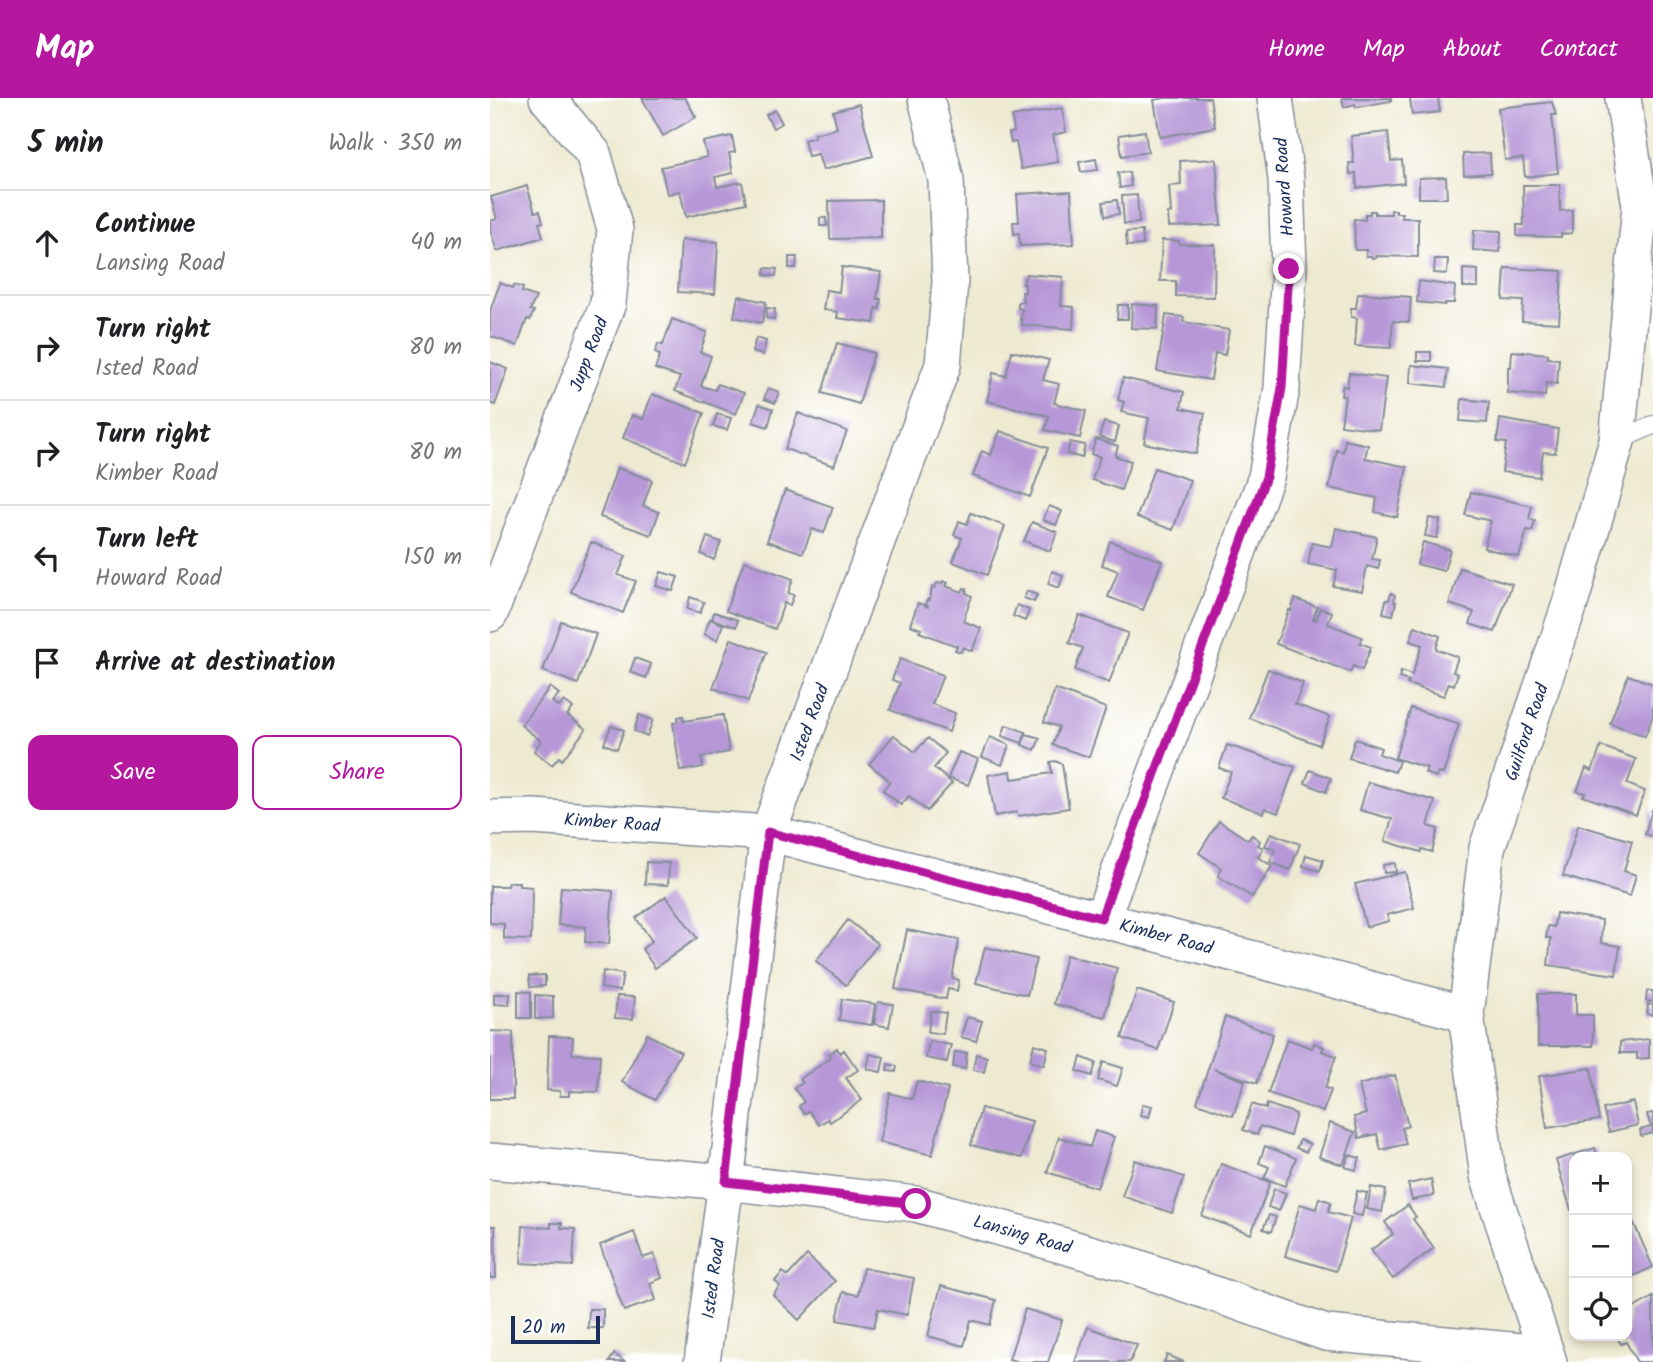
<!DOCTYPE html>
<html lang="en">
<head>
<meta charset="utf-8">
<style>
  :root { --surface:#fff; --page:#f2f2f2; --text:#202124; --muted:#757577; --line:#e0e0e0; --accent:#b5179e }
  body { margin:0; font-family:Kalam,sans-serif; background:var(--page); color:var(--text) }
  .controls { position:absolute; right:21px; bottom:21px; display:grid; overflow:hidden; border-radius:14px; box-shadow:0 4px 10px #0003 }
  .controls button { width:63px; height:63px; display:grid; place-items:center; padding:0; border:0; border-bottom:2px solid var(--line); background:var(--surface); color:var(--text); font:35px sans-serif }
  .scale { position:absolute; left:21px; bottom:18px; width:89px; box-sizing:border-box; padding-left:7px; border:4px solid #1b2f5e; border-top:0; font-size:19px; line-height:24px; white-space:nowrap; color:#1b2f5e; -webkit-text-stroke:5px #fff; paint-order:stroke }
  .stop { position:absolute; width:21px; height:21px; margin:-16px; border:5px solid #b5179e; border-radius:50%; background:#fff }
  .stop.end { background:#b5179e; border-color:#fff; box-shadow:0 2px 7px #0008 }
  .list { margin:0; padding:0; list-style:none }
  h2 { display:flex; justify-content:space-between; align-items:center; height:91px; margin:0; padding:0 28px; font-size:30px }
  h2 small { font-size:23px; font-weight:400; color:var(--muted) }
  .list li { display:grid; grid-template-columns:46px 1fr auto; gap:21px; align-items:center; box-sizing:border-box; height:105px; padding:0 28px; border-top:2px solid var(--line) }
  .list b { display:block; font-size:26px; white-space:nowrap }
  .list p { margin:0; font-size:23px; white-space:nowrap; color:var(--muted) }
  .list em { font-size:23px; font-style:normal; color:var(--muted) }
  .actions { display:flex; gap:14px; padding:21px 28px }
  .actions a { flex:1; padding:16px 0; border:2px solid var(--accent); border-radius:14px; text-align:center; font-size:24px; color:var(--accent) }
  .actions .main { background:var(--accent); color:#fff }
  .icon { flex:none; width:38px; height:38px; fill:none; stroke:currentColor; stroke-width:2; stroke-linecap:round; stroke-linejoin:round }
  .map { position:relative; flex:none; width:1163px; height:1264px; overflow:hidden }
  header { display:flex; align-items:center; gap:42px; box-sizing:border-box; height:98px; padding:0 35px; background:var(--accent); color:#fff }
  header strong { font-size:33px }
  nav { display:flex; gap:38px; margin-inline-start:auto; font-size:24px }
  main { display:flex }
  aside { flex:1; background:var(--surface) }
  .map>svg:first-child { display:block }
  .building { fill:#b697d7 }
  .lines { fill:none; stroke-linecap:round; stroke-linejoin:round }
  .service-casing { stroke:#848c98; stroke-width:20 }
  .minor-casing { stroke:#848c98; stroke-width:38 }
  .service { stroke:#fff; stroke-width:18 }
  .minor { stroke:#fff; stroke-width:35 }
  .route { stroke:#b5179e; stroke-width:9 }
  .labels { text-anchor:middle; stroke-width:7; stroke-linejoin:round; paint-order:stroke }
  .street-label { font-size:18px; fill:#1b2f5e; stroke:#fff }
</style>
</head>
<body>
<header>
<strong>Map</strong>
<nav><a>Home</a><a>Map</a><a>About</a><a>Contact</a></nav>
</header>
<main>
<aside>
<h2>5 min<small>Walk · 350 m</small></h2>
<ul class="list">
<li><svg class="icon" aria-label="ahead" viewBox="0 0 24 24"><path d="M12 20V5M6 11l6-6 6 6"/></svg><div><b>Continue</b><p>Lansing Road</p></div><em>40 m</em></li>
<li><svg class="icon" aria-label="right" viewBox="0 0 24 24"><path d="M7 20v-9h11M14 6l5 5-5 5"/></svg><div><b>Turn right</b><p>Isted Road</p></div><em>80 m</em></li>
<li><svg class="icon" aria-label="right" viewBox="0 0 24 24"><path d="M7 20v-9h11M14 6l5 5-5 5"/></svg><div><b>Turn right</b><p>Kimber Road</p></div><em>80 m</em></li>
<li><svg class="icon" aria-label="left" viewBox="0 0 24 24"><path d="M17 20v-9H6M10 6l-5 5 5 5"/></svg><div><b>Turn left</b><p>Howard Road</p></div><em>150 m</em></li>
<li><svg class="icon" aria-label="arrive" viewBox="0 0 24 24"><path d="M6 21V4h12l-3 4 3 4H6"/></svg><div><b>Arrive at destination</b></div></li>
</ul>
<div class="actions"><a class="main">Save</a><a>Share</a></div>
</aside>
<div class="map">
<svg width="1163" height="1264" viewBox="0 0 1163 1264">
  <rect width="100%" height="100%" fill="#fff"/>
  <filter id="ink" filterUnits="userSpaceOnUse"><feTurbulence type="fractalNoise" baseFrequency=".0143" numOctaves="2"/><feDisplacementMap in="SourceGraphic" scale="14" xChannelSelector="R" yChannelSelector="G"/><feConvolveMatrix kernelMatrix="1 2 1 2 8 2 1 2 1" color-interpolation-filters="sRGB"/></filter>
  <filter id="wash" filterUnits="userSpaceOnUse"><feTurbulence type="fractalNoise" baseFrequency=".00686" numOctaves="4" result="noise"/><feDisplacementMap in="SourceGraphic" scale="28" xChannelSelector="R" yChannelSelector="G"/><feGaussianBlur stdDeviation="1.57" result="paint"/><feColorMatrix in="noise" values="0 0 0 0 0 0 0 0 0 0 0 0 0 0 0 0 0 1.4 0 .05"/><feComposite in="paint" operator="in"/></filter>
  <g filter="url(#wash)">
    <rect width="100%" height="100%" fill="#eeead1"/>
    <g id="blocks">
      <path class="building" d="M152,0H195L206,19L173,38Z
        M675,0H720L725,29L670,39L664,2Z
        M852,0H901V3L866,9L865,6L854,9Z
        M920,0H948L950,14L922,17Z
        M1062,4L1066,17H1062L1068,75L1035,79L1033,60L1015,62L1008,10Z
        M369,6L383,58L333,72L328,56L318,58L314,42L325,39L324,36L347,30L343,13Z
        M572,10L576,34L563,37L568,64L531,71L526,44L521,45L519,35L524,34L522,19Z
        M285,12L292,25L283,30L276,17Z
        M655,33L658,54L632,58L629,37Z
        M898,34L901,63L912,62L914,85L867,90L866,75L860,76L859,65H864L861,38Z
        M242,38L245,54L239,55L243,75L225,79L227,89L252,84L256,105L196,119L190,93L177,96L171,69L217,59L213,44Z
        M1000,55L1001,75L974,77L973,56Z
        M606,61L608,72L591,74L589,64Z
        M726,61L731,127L679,129L678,115H681L679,88L691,87L690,63Z
        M639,74L641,88L630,90L628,75Z
        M956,79L957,100H929V80Z
        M1033,87H1070V113L1082,112V135L1071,136V139L1027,138V127H1034Z
        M37,88L45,114L50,113L53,124L49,125L53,139L7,153L0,131V123L7,121L1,99Z
        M581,93L584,146L530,148L529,135L524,136L523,124H529L527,96Z
        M647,97L649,125L634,126L632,98Z
        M391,102V140L340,141L339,103Z
        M627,102L629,116L615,118L613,104Z
        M901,112H906V115H912V120H928V159L886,158V160H882L881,158H876V152H865L864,121L875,122V116H880V113H885V116H901Z
        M330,120H336L337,128H330Z
        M984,132L1011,133L1010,154L983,152Z
        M652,133L653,147L637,148L636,134Z
        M191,142L228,144L225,196L188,194Z
        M672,142L689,143V146L725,147L724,199L686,198V183H670Z
        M299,159H307L306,170H299Z
        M945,161H958L957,176L944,175Z
        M352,169L391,174L387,201H391L390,208V211L386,210L384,225L347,220L348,214L333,212L336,192L349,194Z
        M275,170L287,171L286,178L274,177Z
        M1015,170L1072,173L1069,225L1032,223L1033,203L1013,202Z
        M973,171L988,172V189H973Z
        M536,176L573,179L571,208L584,209L583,231L532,227V222H530L532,211L528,210V204H533L532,194H535V186H533Z
        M929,183L965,188L964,205H955V207L927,204Z
        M10,185L23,190L24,187L33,190L32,194L46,199L40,212L44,213L40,222L37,221L27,248L0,238V213Z
        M868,195L921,199L919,224L903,223L901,250L865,248L867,220L861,219V210H866Z
        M248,198L276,204L272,225L244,219Z
        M642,206L668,208L667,231L641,230Z
        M628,207H638V221H627Z
        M277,210L285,211L284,221L276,220Z
        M676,217L694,219L693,224L739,232L735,257L725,255L721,282L667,273Z
        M182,221L217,234L210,254L221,258L211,288L225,292L228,286L254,295L246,316L185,293L190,279L165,271L170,257L165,255L168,246L173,247Z
        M266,240L276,243L273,257L262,254Z
        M347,245L384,255L369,306L332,295Z
        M522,253L559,262L553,282L569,286L564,305L596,313L590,340L555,332L559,318L497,303L503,275L516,278Z
        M1022,253L1058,256V260L1069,261L1067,286L1056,285L1055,298L1018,295V269H1021Z
        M927,254H941V263H927Z
        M0,264L18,271L5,307L0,305Z
        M921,267L958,271L956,289L920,285Z
        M859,275L896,280L889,332L851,327L855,298H851L852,291L853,288L857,289Z
        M633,280L694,294L691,310L715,315L706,356L654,345L659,320L631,314L634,304L628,302Z
        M278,290L289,294L285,305L274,301Z
        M162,296L214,315L195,365L133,340L142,317L153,321Z
        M972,301L999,304L997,325L970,323Z
        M269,306L283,311L278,329L263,324Z
        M308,315L357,333L344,368L295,351Z
        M227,316L241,320L237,332L223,328Z
        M1010,321L1068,331L1065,355L1053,354L1049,379L1012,374L1016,345L1007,344Z
        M614,324L629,328L625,344L609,339Z
        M510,333L558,350L540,399L483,378L492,353L501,357Z
        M606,341L628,348L625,358L641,363L631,392L602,382L610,359L601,356Z
        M855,342L878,347L875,360L917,369L907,419L885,414L887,400L839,390L847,352L853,354Z
        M580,344L595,347L592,360L577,356Z
        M127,370L162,382L153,408L169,414L161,437L110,419Z
        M664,370L700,382L683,432L647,419Z
        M295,392L343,409L334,435L322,431L313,455L277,443Z
        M981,394L1042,408L1039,421L1045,423L1042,433L1037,432L1029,459L994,450L1001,423L975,417Z
        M559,408L572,413L566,427L553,422Z
        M481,415L515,428L497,477L463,464L472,440L464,437L467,429L469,423L477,426Z
        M939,420L950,422L947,440L935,438Z
        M542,424L567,434L560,453L534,443Z
        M846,430L887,439L882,461L890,462L888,471L877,468L872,493L843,488L847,472L818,466L822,445L842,449Z
        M217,439L231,444L224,462L211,456Z
        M620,443L672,463L653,512L618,499L628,473L612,467Z
        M101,444L136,458L128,477L146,483L133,515L81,494Z
        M933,444L960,452L954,473L927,466Z
        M254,463L303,481L298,495L304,497L300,507L294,505L285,531L236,513Z
        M970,470L1022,486L1005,534L980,526L984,514L959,506Z
        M562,473L573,477L569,490L558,486Z
        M171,474L188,479L183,493L166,488Z
        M453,483L458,485L456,488L472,494L474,490L477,491L476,495L482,498L473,523L491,530L482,553L473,549L471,554L465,552L467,548L429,534L431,531L420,527L428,505L439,509L435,506L438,501L440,502L442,489L445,490L447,485L452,486Z
        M537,493L547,497L544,504L534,500Z
        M901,495L905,497L904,504H906L903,517L893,515L896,502H899Z
        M200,499L214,504L210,515L197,511Z
        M805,501L827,509L823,521L826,522L830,510L842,514L838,526L872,539L870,545L881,549L872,572L863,568L860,574L786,546L799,512L801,513Z
        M527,507L539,512L535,523L523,518Z
        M224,514L248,522L246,529L222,521Z
        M589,517L638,535L619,585L585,572L593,550L579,545Z
        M220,521L233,526L227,542L214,536Z
        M71,523L106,536L88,586L53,573Z
        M925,528L950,538L946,551L968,559L963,574L968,576L967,578L964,587L959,585L954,598L917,586L919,583L909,580L911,573L922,577L932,547L920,543Z
        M241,541L277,554L258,603L223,590Z
        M145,560L161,566L156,580L140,574Z
        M410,561L453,577L442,606L465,615L459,634L400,612L410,585L402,582Z
        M778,571L813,585L805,606L840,619L829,647L759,620Z
        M1138,577L1163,586V617L1155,638L1120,625Z
        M60,589L69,596L62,604L69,609L74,603L81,608L83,610L77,617L96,631L72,662L69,659L62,667L44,653L51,643L31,627Z
        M565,591L616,610L599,659L563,647L569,629L554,624Z
        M921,610L969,626L953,676L948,675L946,679L935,675L937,670L905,660Z
        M149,617L163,622L157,638L144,633Z
        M233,617L239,654L211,659L213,669L190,673L183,625L188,624V619L193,618L194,623Z
        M516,627L536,634L532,645L512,638Z
        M121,628L134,632L127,651L114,646Z
        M536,636L550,640L545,652L532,647Z
        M404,637L425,654L438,640L456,655L444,670L462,685L437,713L419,698L411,707L393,692L400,683L379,666Z
        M500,639L519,647L512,667L492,659Z
        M865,641L891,650L889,656L909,663L905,674L859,660Z
        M737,647L805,669L788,715L775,710L773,715L731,700L741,674L729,670Z
        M1111,648L1146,661L1137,686L1155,693L1146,717L1093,698L1095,695L1087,693L1096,670L1102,673Z
        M469,654L488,661L478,687L458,680Z
        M565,663L572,666L579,710L528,718L527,714L505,718L498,677L521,673L522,681L562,675L560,664Z
        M820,672L841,680L836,694L815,685Z
        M878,684L945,703L938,728L948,731L942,754L932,751L931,754L895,743L902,721L870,712Z
        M1162,712H1163V739L1155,736Z
        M729,723L758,742L762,737L770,743L768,747L773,750L768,759L782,768L762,799L728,778L731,770L709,755Z
        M1088,727L1142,743L1134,773L1146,777L1140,798L1073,778Z
        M781,735L810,746L800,772L780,764L785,751L775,748Z
        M816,757L833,762L830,773L813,768Z
        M156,764L179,765L178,787L155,786Z
        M905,765L906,774L894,775L893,767Z
        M915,774L924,810L897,817L899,823L876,829L865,786Z
        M18,784H29V788L42,789L41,842L14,841V826L0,825V788H17Z
        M71,789L123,793L119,846L95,844L96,829L68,827Z
        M176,798L207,840L165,870L152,851L162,843L146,820Z
        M1066,815L1112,822L1111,845L1130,848L1126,877L1058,867L1061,840H1056L1058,828L1064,829Z
        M358,822L388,846L356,887L326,863Z
        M417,832L469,842L462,880L469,882L467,893L458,891L456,901L405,891Z
        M495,849L546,861L537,897L486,885Z
        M576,857L627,870L615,919L564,906Z
        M113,873L133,876L130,893L111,890Z
        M55,877V888L40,889L39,878Z
        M647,892L684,904L668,952L632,940Z
        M28,893L41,894V920H28Z
        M1157,893H1163V904L1156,903Z
        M4,896H20L19,907L4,906Z
        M1048,896H1086V917H1103V948H1048Z
        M45,897L63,898V920L45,921Z
        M127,898L145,899L143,921L125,920Z
        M352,901L385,906L382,927L349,922Z
        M388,904L403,906L399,929L384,926Z
        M1158,906L1163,907V917L1157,916Z
        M441,913L456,915L453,936L438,934Z
        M477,919L492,923L486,943L471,939Z
        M735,919L783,936L767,985L724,971L755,983L743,1018L707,1005Z
        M0,933L23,934V1001H0Z
        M157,936L191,954L165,1002L132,984Z
        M59,938L83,939L82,956L110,957L108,994L79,993V998H70V993L57,992Z
        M797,941L822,950L824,945L834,949L832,953L846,958L835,990L841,992L833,1014L778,995Z
        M1159,941V960L1147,961V955H1130V944Z
        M439,943L461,947L457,964L436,960Z
        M544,946L558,950L554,967L540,963Z
        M347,950L350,955L354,952L368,972L356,980L372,1002L340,1024L338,1021L329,1027L319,1013L314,1016L311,1012L309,1008L314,1004L304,990L313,985L310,981L341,960L339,956Z
        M465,954L477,955L475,971L463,969Z
        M380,956L394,959L391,974L377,971Z
        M486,956L497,959L494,974L483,972Z
        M591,959L606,965L602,978L587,973Z
        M613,964L633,970L627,988L608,982Z
        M398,966L407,968L406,974L397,973Z
        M1101,970L1109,1022L1057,1030L1049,978Z
        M905,977L918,1028L912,1030L916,1046L891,1052L887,1036L869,1040L864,1019L876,1016L869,987Z
        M427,983L458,991L442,1057L389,1044L400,995L422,1001Z
        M1143,1004L1148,1027L1119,1034L1113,1011Z
        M653,1006L662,1008L659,1019L650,1017Z
        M762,1006L776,1011L777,1006L806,1016L800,1038L770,1028L767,1037L753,1032Z
        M491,1010L542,1023L532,1060L481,1047Z
        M1163,1015V1035L1151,1038L1150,1032L1161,1029L1157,1016Z
        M840,1025L865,1034L853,1067L829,1059Z
        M605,1033L624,1039L607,1090L557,1074L569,1039L600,1049Z
        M810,1042L820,1046L816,1054L806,1050Z
        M775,1048L806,1060L795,1088L774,1080L779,1069L769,1065Z
        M1105,1050L1108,1059H1084V1112H1081L1066,1062Z
        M859,1057L870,1060L866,1072L855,1069Z
        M645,1062L694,1079L682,1115L632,1098Z
        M731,1066L780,1084L761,1136L712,1118Z
        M941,1081L944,1098L922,1102L918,1086Z
        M881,1089L896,1092L892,1114L877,1111Z
        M784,1091L796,1095L789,1113L778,1109Z
        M867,1093L877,1095L872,1118L862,1116Z
        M829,1100L841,1104L838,1114L861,1120L846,1173L795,1158L810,1106L826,1111Z
        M918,1107L926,1119L923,1121L944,1150L903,1181L881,1152L903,1136L895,1124Z
        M779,1117L786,1119L781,1134L773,1131Z
        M1142,1121L1163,1169L1137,1181V1123Z
        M61,1125H72L71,1130L85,1131L83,1168L31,1165L33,1128L61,1130Z
        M0,1128H5L6,1180H0Z
        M144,1134L153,1160L164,1156L172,1180L160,1185L166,1202L134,1213L110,1147Z
        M317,1157L345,1183L309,1222L283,1197L290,1188L285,1183L293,1174L298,1178Z
        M373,1170L424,1180L417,1217L388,1211L384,1229L347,1222L353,1194L368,1197Z
        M451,1188L506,1202L500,1227L481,1222L474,1248L438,1238Z
        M1163,1199V1264H1147L1136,1244L1131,1246L1126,1238H1137V1214Z
        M99,1211H113V1230H98Z
        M535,1211L572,1222L558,1264H529L519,1261Z
        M598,1229L647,1247L640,1264H585Z
        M124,1256L135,1264H119Z
        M677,1257L694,1264H674Z"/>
    </g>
  </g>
  <g filter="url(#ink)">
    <use href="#blocks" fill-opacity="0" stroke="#848c98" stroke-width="2"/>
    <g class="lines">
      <defs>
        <path id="service" d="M1127,343L1163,327"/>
        <g id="minor">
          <path id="s1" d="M0,516L118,205L125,131L103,55L57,0"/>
          <path id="s2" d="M0,720L43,719L278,735L976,916"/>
          <path d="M612,820L776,379L792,290L799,171L796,81L785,0"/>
          <path id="s3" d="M0,1063L236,1084L426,1106L638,1166L836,1235L1055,1255"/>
          <path id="s4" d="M212,1264L236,1084L278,735L453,267L460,184L456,82L436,0"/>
          <path id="s5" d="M1059,1264L998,1078L976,916L997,750L1080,506L1127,343L1150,108L1133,0"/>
        </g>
      </defs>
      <use href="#service" class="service-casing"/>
      <use href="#minor" class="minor-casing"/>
      <use href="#service" class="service"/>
      <use href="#minor" class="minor"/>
    </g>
  </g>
  <g class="lines" filter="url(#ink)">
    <path class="route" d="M426,1106L236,1084L278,734L611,820L776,379L792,290L799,171"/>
  </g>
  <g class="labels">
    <g class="street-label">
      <text transform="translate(794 89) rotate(-94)" y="6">Howard Road</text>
      <text dy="6" stroke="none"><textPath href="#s1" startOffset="278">Jupp Road</textPath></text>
      <text dy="6" stroke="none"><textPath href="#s4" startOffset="651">Isted Road</textPath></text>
      <text dy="6" stroke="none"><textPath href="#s5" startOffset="649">Guilford Road</textPath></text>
      <text dy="6" stroke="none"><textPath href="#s2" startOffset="122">Kimber Road</textPath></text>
      <text dy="6" stroke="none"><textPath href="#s2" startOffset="690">Kimber Road</textPath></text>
      <text dy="6" stroke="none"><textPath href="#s3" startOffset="539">Lansing Road</textPath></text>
      <text dy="6" stroke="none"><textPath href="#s4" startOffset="84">Isted Road</textPath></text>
    </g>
  </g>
</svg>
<div class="controls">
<button>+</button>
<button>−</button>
<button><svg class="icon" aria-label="locate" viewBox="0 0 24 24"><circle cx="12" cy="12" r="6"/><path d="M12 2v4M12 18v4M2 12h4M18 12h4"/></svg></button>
</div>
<div class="scale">20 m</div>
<div class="stop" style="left:426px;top:1106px"></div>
<div class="stop end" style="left:799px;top:171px"></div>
</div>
</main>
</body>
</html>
